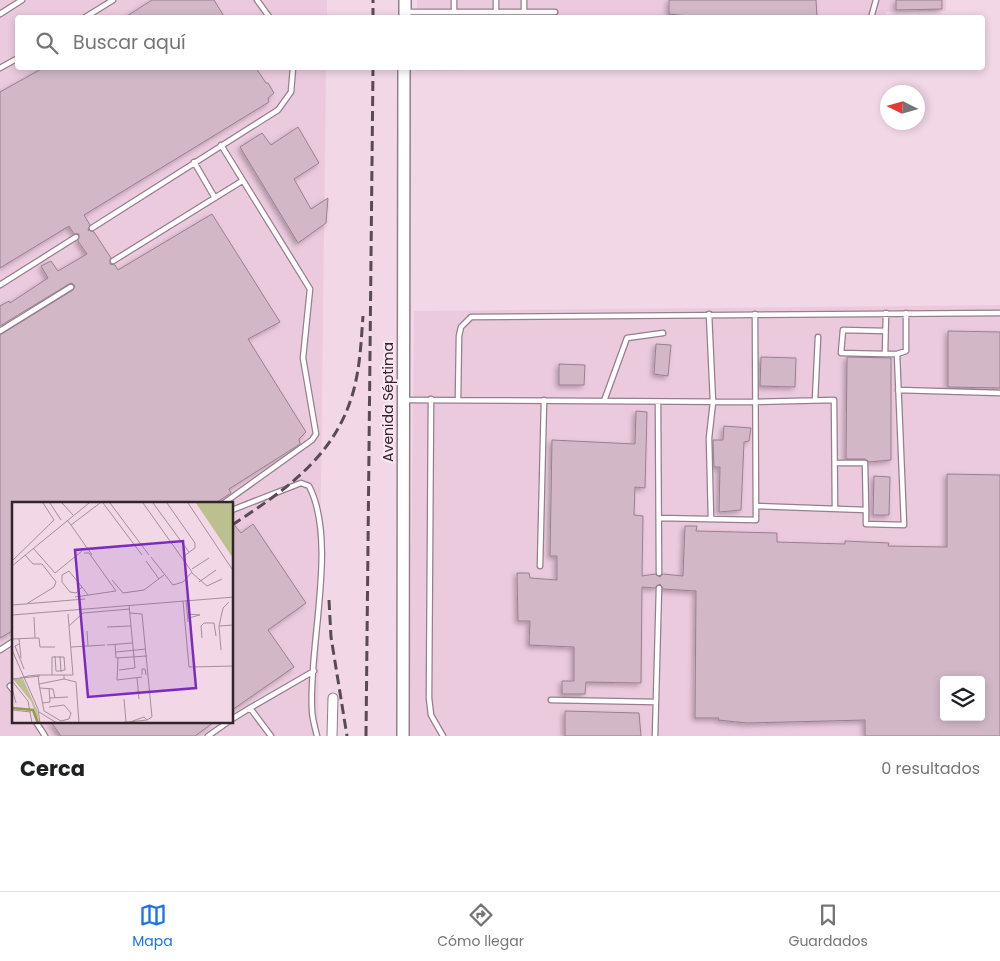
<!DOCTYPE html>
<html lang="es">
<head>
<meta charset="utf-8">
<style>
  :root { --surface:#fff; --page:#f2f2f2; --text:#202124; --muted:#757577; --line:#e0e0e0; --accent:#1a73e8 }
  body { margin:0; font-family:Poppins,sans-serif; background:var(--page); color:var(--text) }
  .controls { position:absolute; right:15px; bottom:15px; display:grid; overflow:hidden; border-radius:5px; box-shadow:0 2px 8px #0003 }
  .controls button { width:45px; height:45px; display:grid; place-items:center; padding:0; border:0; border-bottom:1px solid var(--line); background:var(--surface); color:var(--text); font:25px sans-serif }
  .compass { position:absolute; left:880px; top:85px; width:45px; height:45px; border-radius:50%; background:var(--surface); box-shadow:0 2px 8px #0003; rotate:275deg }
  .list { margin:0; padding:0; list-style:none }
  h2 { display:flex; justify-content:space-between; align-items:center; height:65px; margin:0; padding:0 20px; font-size:21px }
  h2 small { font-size:16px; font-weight:400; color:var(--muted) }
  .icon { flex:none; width:28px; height:28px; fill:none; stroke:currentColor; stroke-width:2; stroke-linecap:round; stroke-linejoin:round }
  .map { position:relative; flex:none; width:1000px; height:736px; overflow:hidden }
  .search { position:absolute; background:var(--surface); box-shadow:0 2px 8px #0003; left:15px; right:15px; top:15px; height:55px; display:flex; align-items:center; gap:12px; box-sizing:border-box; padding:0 18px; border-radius:5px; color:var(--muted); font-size:19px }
  .sheet { height:155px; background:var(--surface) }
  nav { display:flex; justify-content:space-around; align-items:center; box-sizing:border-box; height:70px; border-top:1px solid var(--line); background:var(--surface); font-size:14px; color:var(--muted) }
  nav a { display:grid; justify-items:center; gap:2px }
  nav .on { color:var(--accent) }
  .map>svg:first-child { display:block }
  .built { fill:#eccade; fill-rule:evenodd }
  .building { fill:#d2b8c7; stroke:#99808e; fill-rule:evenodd; filter:url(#shadow) }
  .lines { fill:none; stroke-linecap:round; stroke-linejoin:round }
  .service-casing { stroke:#967e8c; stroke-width:7 }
  .minor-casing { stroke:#967e8c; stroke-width:11 }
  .tertiary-casing { stroke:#967e8c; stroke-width:14 }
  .service { stroke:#fff; stroke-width:4.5 }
  .minor { stroke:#fff; stroke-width:9 }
  .tertiary { stroke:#fff; stroke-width:11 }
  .rail { stroke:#594b53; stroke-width:3; stroke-dasharray:10 5; stroke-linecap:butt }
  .labels { text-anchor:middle; stroke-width:4.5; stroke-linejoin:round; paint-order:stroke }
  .street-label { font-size:14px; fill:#2f252b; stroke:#fce6f2 }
  .inset-river { fill:none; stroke:#959a46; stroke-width:2.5 }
  .inset-road { fill:none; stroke:#a4909b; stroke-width:1 }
  .view { fill:#7b2cbf; fill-opacity:0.15; stroke:#7b2cbf; stroke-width:2.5 }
  .inset-edge { fill:none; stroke:#2f252b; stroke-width:2.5 }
</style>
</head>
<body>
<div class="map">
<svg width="1000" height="736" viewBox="0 0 1000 736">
  <defs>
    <filter id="shadow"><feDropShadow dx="-2.5" dy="2.5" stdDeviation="2.5" flood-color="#0004"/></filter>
  </defs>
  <rect width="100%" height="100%" fill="#f2d7e6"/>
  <path class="built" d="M0,0H327V17L18,18V68H326L318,736H0ZM14,503H232V722H14Z
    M417,0H946V11L886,12V18H417Z
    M417,68H645L417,71Z
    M1000,305V736H409L414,311ZM944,680H981V717H944Z"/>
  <path class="building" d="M152,0H214L225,18H124Z
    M669,0H816L817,18H707L669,14Z
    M896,0H942V9L896,10Z
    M43,68H256L266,83H268L274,93L268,98L269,102L84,215L90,225L88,230L94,232L111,258L110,264L115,265L118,270L212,214L280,322L248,339L306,432L299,439L300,444L229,489L231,493L214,504H14V630L0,638V335L73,290L75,286L72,283L69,284L0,326V306L9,301L10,303L48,278L41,266L51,261L58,271L87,254L78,241L79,234H74L69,226L0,268V92Z
    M298,127L319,163L294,179L311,209L328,198L326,223L298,243L240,147L262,133L271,145Z
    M948,331L1000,332V388L948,387Z
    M656,344L671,345L668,376L654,374Z
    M761,357L796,358L795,387L760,386Z
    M847,357L891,358V460L869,462L865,459H846Z
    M559,364L585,365L584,385H559Z
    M636,411L647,412L645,488L635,487L634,515L643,516L642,576L655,574L660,577L663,574L683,576L685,526H697L696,531L777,533V542L845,544V541L889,543L888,546L947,547V474L1000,475V736H865V720L747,723L718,720L719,718H695L696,591L663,589L660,584L655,588L642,587L641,683L586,682L585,694H562V681H574V647L529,645L530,621H518L517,573H529L530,578L557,580V556H550L552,440L635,444ZM944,680H981V717H944Z
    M724,426L751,428L749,441L744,442L741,510L719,512L720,467H714L713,440H723Z
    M874,476L890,477L889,515H873Z
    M232,522L241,533L253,524L306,603L268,630L294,667L232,710Z
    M565,711L639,713L641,736H565Z
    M51,722H214L195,736H61Z"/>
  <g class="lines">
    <defs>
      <path id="service" d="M257,0L270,18
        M454,0V12
        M496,0V12
        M406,12H555
        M524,12V0
        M0,14L22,0
        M84,18L113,0
        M871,18L876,0
        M0,68L18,58
        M221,145L310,289L303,358L316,434L312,440L224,503
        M194,162L215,198
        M92,228L278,110L291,92L293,68
        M113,261L242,181
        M0,285L76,237
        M886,313L885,354H897L906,351V313
        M709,314L713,402L709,438L711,519
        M0,331L71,287
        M885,354L841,353L843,330L885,331
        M898,390L1000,393
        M431,399L429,698L431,715L443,736
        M458,399L459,336L461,327L471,317L1000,313
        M404,400L756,402L834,400L835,509
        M815,400L818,337
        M604,401L627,338L663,333
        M658,402L659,573
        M835,463H865L866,510
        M756,506L866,510V524L904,525L897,354
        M232,510L301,483L309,486C338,542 308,647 312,710C312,718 315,727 317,736
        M659,518L756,520L755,314
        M540,566L544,400
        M0,650L14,641
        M10,686L14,691
        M551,700L656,702
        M232,719L250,708
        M36,722L45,736
        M208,736L228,722
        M271,736L250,708L314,671
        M655,736L659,588"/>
      <path id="minor" d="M332,736L333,698"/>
      <path id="tertiary" d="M405,18V0
        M403,736L404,68"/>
    </defs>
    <use href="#service" class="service-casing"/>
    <use href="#minor" class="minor-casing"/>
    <use href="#tertiary" class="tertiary-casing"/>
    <use href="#service" class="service"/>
    <use href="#minor" class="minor"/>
    <use href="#tertiary" class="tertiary"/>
    <path class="rail" d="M373,18V0
      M232,525C284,491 333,458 352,396C360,370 361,343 363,316
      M329,600L331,637L347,736
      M366,736L373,68"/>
  </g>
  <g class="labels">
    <g class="street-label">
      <text transform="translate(388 402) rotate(-90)" y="5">Avenida Séptima</text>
    </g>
  </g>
  <g transform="translate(12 502)">
    <rect width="221" height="221" fill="#f2d7e6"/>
    <path d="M184,1H221V56ZM1,177H11L25,208L27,220L19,199Z" fill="#bcc08e"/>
    <path class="inset-river" d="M0,206L21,208L26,221"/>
    <path class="inset-road" d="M38,1L49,18M50,1L61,13M91,1L130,53M98,1L137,53M131,1L180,70L171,80L161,83L139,55M141,1L177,50M155,1L183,41V46L172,54M176,1L222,70M55,18L59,23L88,1M59,23L80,53M21,46L43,71L70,49M13,53L21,62H30L44,80L42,85L16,101M0,59L42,18L31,1M134,59L147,77M0,64L77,1M180,67L197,56M180,71L195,84L210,77M100,78L111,91L132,88L152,73M187,80L204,68M70,85L57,69L50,73V80L58,90L64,91L70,85L76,93M63,95L104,89L77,51H72M174,98L176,120M171,99L177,165L222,164M0,103L73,97M176,112L188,113L176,116M0,113L222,95M57,124L71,111L118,107M207,124L211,106L217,100M95,125L119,124M75,129L76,144M23,136H27L28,145H43M190,136L189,124L192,121H202L204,134M0,137L23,136L22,115M7,137L9,156M7,142L3,144L12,167M103,142L104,156L135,154M95,143L120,141M59,145L93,143M0,148L26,207L28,221M209,148L207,124L222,123M104,150L134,147M43,154L44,169H47M48,154L49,170M106,156L105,178L130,175M107,168L123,166L117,103M40,173V155H52L53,168L47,169M52,173H61L56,112M130,173V167H133L134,173M8,176L16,174L26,173H52V177L27,182L26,173M125,176L127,197M0,177L28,174M52,177L64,180L67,221M0,179L16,199L20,221M27,182L32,209L49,219L57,217L59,211M0,186L4,201M28,186L41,187L43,196M38,196L56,195M112,197L114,220M30,201L38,200L37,186M37,205L52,203L59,211M0,208L19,210M27,210L45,221M118,220L132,215L135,218M106,221L135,218L140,215L130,112L118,111"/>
    <path class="view" d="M171,39L184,186L76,195L63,48Z"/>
    <rect width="221" height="221" class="inset-edge"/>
  </g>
</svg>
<div class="controls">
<button><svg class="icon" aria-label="layers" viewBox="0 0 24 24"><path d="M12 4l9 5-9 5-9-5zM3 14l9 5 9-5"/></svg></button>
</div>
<svg class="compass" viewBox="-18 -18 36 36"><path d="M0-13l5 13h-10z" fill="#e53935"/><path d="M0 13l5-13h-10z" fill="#757577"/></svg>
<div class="search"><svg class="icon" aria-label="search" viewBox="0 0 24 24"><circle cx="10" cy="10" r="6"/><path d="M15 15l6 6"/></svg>Buscar aquí</div>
</div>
<section class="sheet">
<h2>Cerca<small>0 resultados</small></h2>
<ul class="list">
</ul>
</section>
<nav>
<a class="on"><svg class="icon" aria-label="map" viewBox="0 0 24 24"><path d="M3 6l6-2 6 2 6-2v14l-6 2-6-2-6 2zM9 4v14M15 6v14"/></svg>Mapa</a>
<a><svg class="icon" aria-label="directions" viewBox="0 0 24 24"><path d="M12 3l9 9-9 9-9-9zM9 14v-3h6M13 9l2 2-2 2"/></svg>Cómo llegar</a>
<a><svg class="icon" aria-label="saved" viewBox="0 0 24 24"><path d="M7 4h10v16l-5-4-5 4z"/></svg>Guardados</a>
</nav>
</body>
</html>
